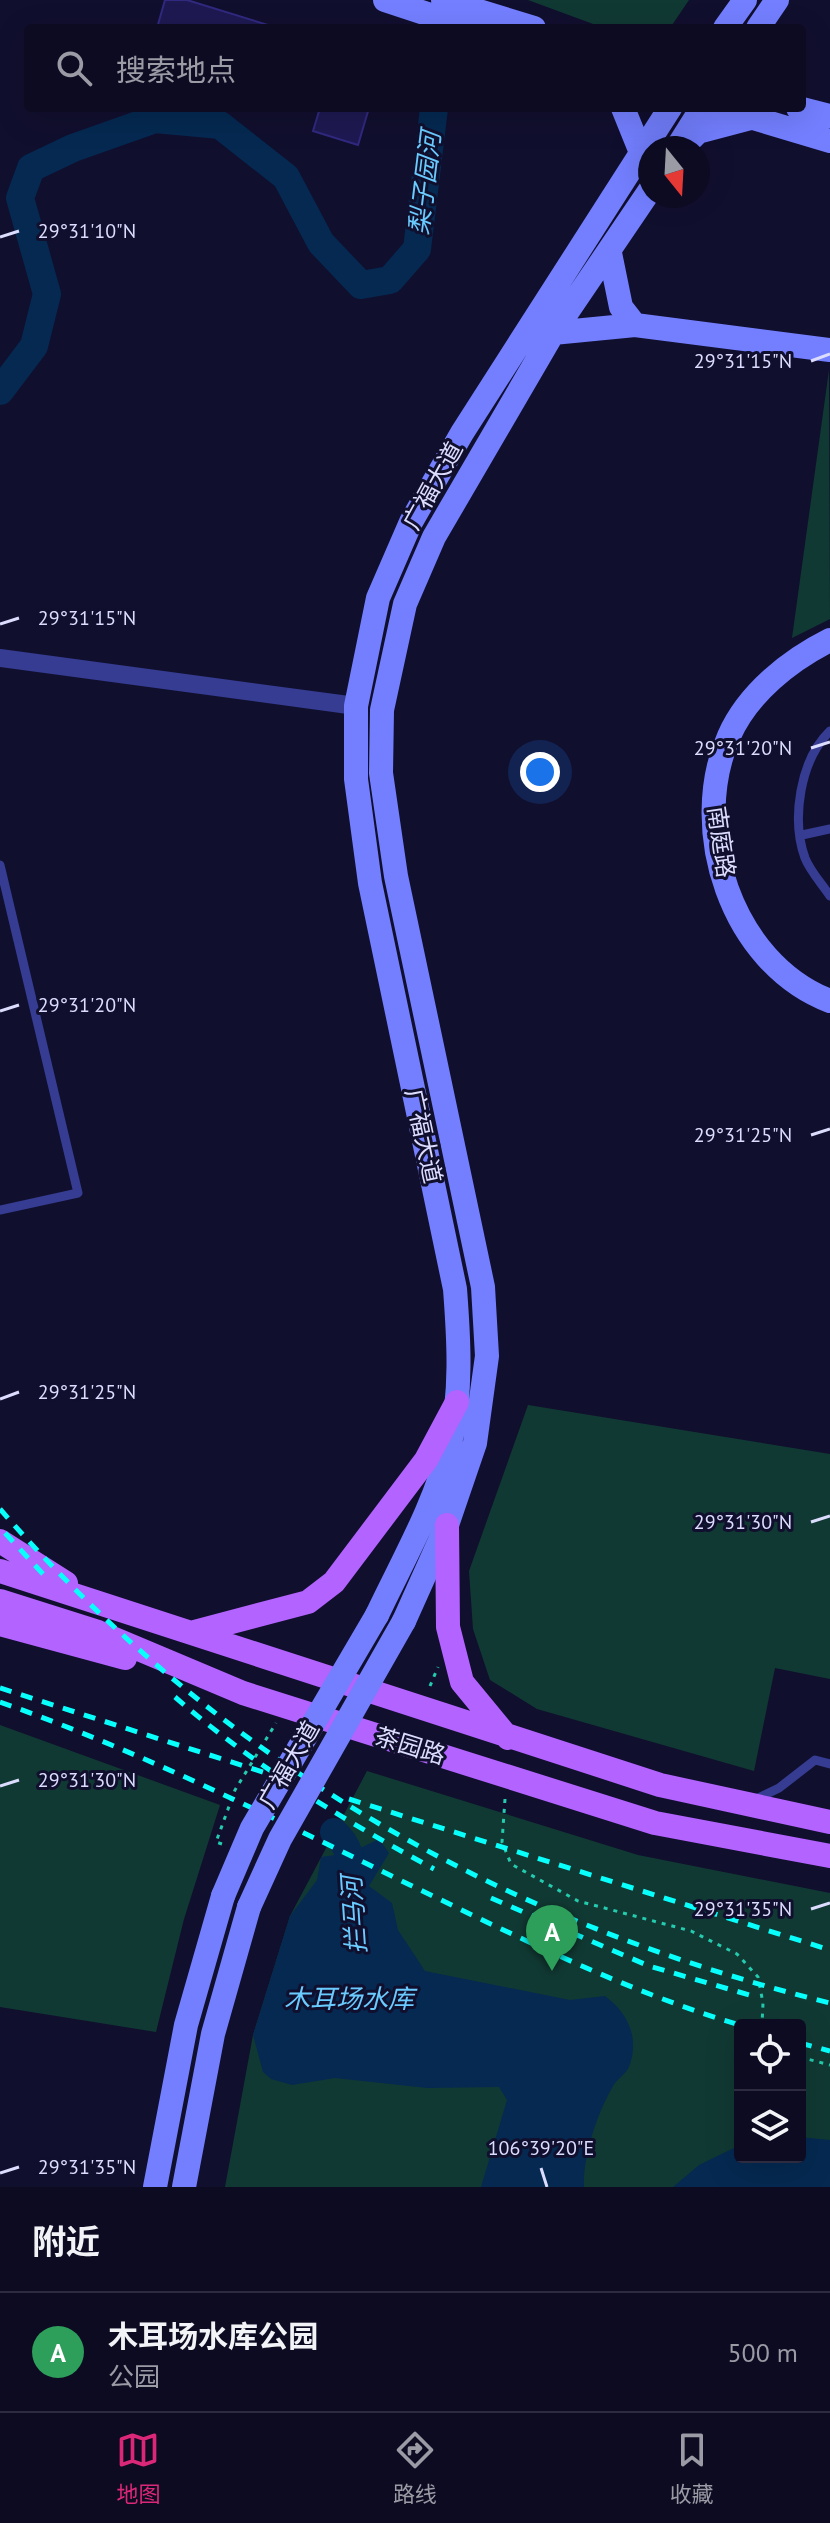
<!DOCTYPE html>
<html lang="zh">
<head>
<meta charset="utf-8">
<style>
  :root { --surface:#0d0b22; --page:#1b192f; --text:#f1f3f6; --muted:#9a9ba5; --line:#2d2b40; --accent:#db2777 }
  body { margin:0; font-family:"PT Sans","Noto Sans SC",sans-serif; background:var(--page); color:var(--text) }
  .controls { position:absolute; right:24px; bottom:24px; display:grid; overflow:hidden; border-radius:8px; box-shadow:0 8px 32px #0002 }
  .controls button { width:72px; height:72px; display:grid; place-items:center; padding:0; border:0; border-bottom:2px solid var(--line); background:var(--surface); color:var(--text); font:40px sans-serif }
  .compass { position:absolute; left:638px; top:136px; width:72px; height:72px; border-radius:50%; background:var(--surface); box-shadow:0 8px 32px #0002; rotate:162deg }
  .you { position:absolute; left:540px; top:772px; width:28px; height:28px; margin:-20px; border:6px solid #fff; border-radius:50%; background:#1a73e8; box-shadow:0 0 0 12px #1a73e833 }
  .badge { display:grid; place-items:center; width:52px; height:52px; border-radius:50%; background:var(--accent); color:#fff; font-size:26px; font-weight:700 }
  .pin { position:absolute; translate:-50% -66px; filter:drop-shadow(0 2px 4px #0008) }
  .pin::after { content:''; position:absolute; top:42px; width:28px; height:24px; background:inherit; clip-path:polygon(0 0,100% 0,50% 100%) }
  .list { margin:0; padding:0; list-style:none }
  h2 { display:flex; justify-content:space-between; align-items:center; height:104px; margin:0; padding:0 32px; font-size:34px }
  h2 small { font-size:26px; font-weight:400; color:var(--muted) }
  .list li { display:grid; grid-template-columns:52px 1fr auto; gap:24px; align-items:center; box-sizing:border-box; height:120px; padding:0 32px; border-top:2px solid var(--line) }
  .list b { display:block; font-size:30px; white-space:nowrap }
  .list p { margin:0; font-size:26px; white-space:nowrap; color:var(--muted) }
  .list em { font-size:26px; font-style:normal; color:var(--muted) }
  .icon { flex:none; width:44px; height:44px; fill:none; stroke:currentColor; stroke-width:2; stroke-linecap:round; stroke-linejoin:round }
  .map { position:relative; flex:none; width:830px; height:2187px; overflow:hidden }
  .search { position:absolute; background:var(--surface); box-shadow:0 8px 32px #0002; left:24px; right:24px; top:24px; height:88px; display:flex; align-items:center; gap:20px; box-sizing:border-box; padding:0 28px; border-radius:8px; color:var(--muted); font-size:30px }
  .sheet { height:224px; background:var(--surface) }
  nav { display:flex; justify-content:space-around; align-items:center; box-sizing:border-box; height:112px; border-top:2px solid var(--line); background:var(--surface); font-size:22px; color:var(--muted) }
  nav a { display:grid; justify-items:center; gap:4px }
  nav .on { color:var(--accent) }
  .map>svg:first-child { display:block }
  .green { fill:#113933; fill-rule:evenodd }
  .water { fill:#052951 }
  .lines { fill:none; stroke-linecap:round; stroke-linejoin:round }
  .river { stroke:#052951; stroke-width:28 }
  .building { fill:#1e1951; stroke:#30297f; stroke-width:2 }
  .path { stroke:#24cbae; stroke-width:3; stroke-dasharray:4 6; stroke-linecap:butt }
  .lane { stroke:#353c92; stroke-width:9 }
  .street { stroke:#353c92; stroke-width:18 }
  .secondary { stroke:#737fff; stroke-width:24 }
  .primary { stroke:#b363ff; stroke-width:24 }
  .rail { stroke:#08fffc; stroke-width:5; stroke-dasharray:12 10; stroke-linecap:butt }
  .secondary-bridge { stroke:#737fff; stroke-width:24 }
  .ticks { fill:none; stroke:#dcdcff; stroke-width:3 }
  .labels { text-anchor:middle; stroke-width:6; stroke-linejoin:round; paint-order:stroke }
  .street-label { font-size:24px; fill:#dcdcff; stroke:#110f2e }
  .water-label { font-size:26px; font-style:italic; fill:#6acbff; stroke:#110f2e }
  .ticks-label { font-size:20px; text-anchor:middle; fill:#dcdcff; stroke:#110f2e; stroke-width:6; stroke-linejoin:round; paint-order:stroke }
</style>
</head>
<body>
<div class="map">
<svg width="830" height="2187" viewBox="0 0 830 2187">
  <rect width="100%" height="100%" fill="#110f2e"/>
  <path class="green" d="M528,0H689L670,28H604Z
    M829,370L830,619L792,638Z
    M528,1405L830,1454V1679L775,1668L754,1771L537,1709L490,1680L473,1629L469,1571Z
    M0,1725L220,1805L184,1919L156,2032L0,2007Z
    M367,1771L638,1855L830,1893V2187H225L253,2035L290,1916ZM740,2025H800V2157H740Z"/>
  <path class="water" d="M379,1839L389,1853L369,1886L392,1903L398,1930L425,1971L570,2000L605,1996C628,2013 640,2038 629,2067C626,2074 617,2079 613,2086C597,2114 583,2155 584,2187H481L507,2100L499,2087L427,2088L335,2078L292,2085L271,2079L263,2072L253,2035L290,1916L317,1880L321,1857L350,1853Z
    M800,2137L830,2140V2187H673L699,2165L740,2145V2157H800Z"/>
  <g class="lines">
    <path class="river" d="M0,391L34,346L47,294L20,198L31,168L73,148L155,119L220,125L286,177L321,243L361,285L390,280L417,249L434,108
      M334,1832C353,1848 351,1867 353,1890"/>
  </g>
  <path class="building" d="M165,0H187L268,25V28H157Z
    M320,108H369L358,145L313,131Z"/>
  <g class="lines">
    <path class="path" d="M430,1686L438,1667
      M505,1799L502,1842L511,1864L578,1901L691,1931L737,1954L758,1977L763,2003L762,2025
      M222,1844L216,1842L235,1790L276,1723
      M800,2057L830,2065"/>
    <path class="lane" d="M830,731C800,760 791,819 805,858C810,871 822,884 830,896
      M802,835L830,829
      M0,865L78,1193L0,1210
      M754,1800L779,1788L815,1760L830,1764"/>
    <path class="street" d="M0,658L356,706"/>
    <path class="secondary" d="M385,0L470,28
      M443,0L534,28
      M725,28L745,0
      M758,28L777,0
      M623,108L642,155
      M720,108L830,141
      M798,108L830,116
      M680,143L702,108
      M682,148L698,132L751,118
      M610,253L621,307L635,325
      M553,333L635,325L830,350
      M830,640C790,660 748,693 729,736C688,829 731,963 830,1001
      M377,1615C403,1560 436,1503 450,1444C462,1392 459,1341 455,1289L370,883L356,779V706L378,598L411,522L462,433L670,108
      M404,1621L447,1525L475,1443L487,1356L483,1287L396,876L381,773L382,710L405,604L434,537L553,333L650,190
      M155,2187L186,2025L223,1896
      M184,2187L213,2034L249,1907"/>
    <path class="primary" d="M447,1525L448,1627L462,1682L508,1738
      M0,1541L66,1583
      M0,1571L660,1785L830,1822
      M0,1601L98,1632L243,1693L655,1823L830,1856
      M0,1624L125,1658
      M194,1632L308,1602L334,1582L426,1460L457,1402"/>
    <path class="rail" d="M0,1509C223,1765 502,1922 830,2003
      M5,1533L43,1574
      M0,1688L269,1774
      M175,1697C253,1765 343,1820 434,1869
      M0,1702C142,1752 276,1819 410,1885C518,1937 625,1991 740,2025
      M349,1799L830,1950
      M491,1898L649,1966L753,1996
      M800,2043L830,2051"/>
    <path class="secondary-bridge" d="M223,1896L252,1828L377,1615
      M249,1907L280,1839L404,1621"/>
  </g>
  <path class="ticks" d="M0,237L19,231M811,361L830,354M0,624L19,618M811,748L830,742M0,1011L19,1005M811,1135L830,1129M0,1399L19,1392M811,1522L830,1516M0,1786L19,1780M811,1909L830,1903M541,2168L547,2187M0,2173L19,2167"/>
  <g class="labels">
    <g class="street-label">
      <text transform="translate(433 486) rotate(-61)" y="8">广福大道</text>
      <text transform="translate(721 842) rotate(82)" y="8">南庭路</text>
      <text transform="translate(423 1136) rotate(78)" y="8">广福大道</text>
      <text transform="translate(410 1746) rotate(17)" y="8">茶园路</text>
      <text transform="translate(289 1765) rotate(-60)" y="8">广福大道</text>
    </g>
    <g class="water-label">
      <text transform="translate(425 183) rotate(-83)" y="9">梨子园河</text>
      <text transform="translate(354 1915) rotate(-94)" y="9">拦马河</text>
      <text x="349" y="2008">木耳场水库</text>
    </g>
  </g>
  <g class="ticks-label">
    <text x="87" y="238">29°31'10"N</text>
    <text x="743" y="368">29°31'15"N</text>
    <text x="87" y="625">29°31'15"N</text>
    <text x="743" y="755">29°31'20"N</text>
    <text x="87" y="1012">29°31'20"N</text>
    <text x="743" y="1142">29°31'25"N</text>
    <text x="87" y="1399">29°31'25"N</text>
    <text x="743" y="1529">29°31'30"N</text>
    <text x="87" y="1787">29°31'30"N</text>
    <text x="743" y="1916">29°31'35"N</text>
    <text x="541" y="2155">106°39'20"E</text>
    <text x="87" y="2174">29°31'35"N</text>
  </g>
</svg>
<div class="controls">
<button><svg class="icon" aria-label="locate" viewBox="0 0 24 24"><circle cx="12" cy="12" r="6"/><path d="M12 2v4M12 18v4M2 12h4M18 12h4"/></svg></button>
<button><svg class="icon" aria-label="layers" viewBox="0 0 24 24"><path d="M12 4l9 5-9 5-9-5zM3 14l9 5 9-5"/></svg></button>
</div>
<svg class="compass" viewBox="-18 -18 36 36"><path d="M0-13l5 13h-10z" fill="#e53935"/><path d="M0 13l5-13h-10z" fill="#9a9ba5"/></svg>
<div class="you"></div>
<div class="pin badge" style="left:552px;top:1971px;background:#2e9e5b">A</div>
<div class="search"><svg class="icon" aria-label="search" viewBox="0 0 24 24"><circle cx="10" cy="10" r="6"/><path d="M15 15l6 6"/></svg>搜索地点</div>
</div>
<section class="sheet">
<h2>附近<small></small></h2>
<ul class="list">
<li><span class="badge" style="background:#2e9e5b">A</span><div><b>木耳场水库公园</b><p>公园</p></div><em>500 m</em></li>
</ul>
</section>
<nav>
<a class="on"><svg class="icon" aria-label="map" viewBox="0 0 24 24"><path d="M3 6l6-2 6 2 6-2v14l-6 2-6-2-6 2zM9 4v14M15 6v14"/></svg>地图</a>
<a><svg class="icon" aria-label="directions" viewBox="0 0 24 24"><path d="M12 3l9 9-9 9-9-9zM9 14v-3h6M13 9l2 2-2 2"/></svg>路线</a>
<a><svg class="icon" aria-label="saved" viewBox="0 0 24 24"><path d="M7 4h10v16l-5-4-5 4z"/></svg>收藏</a>
</nav>
</body>
</html>
